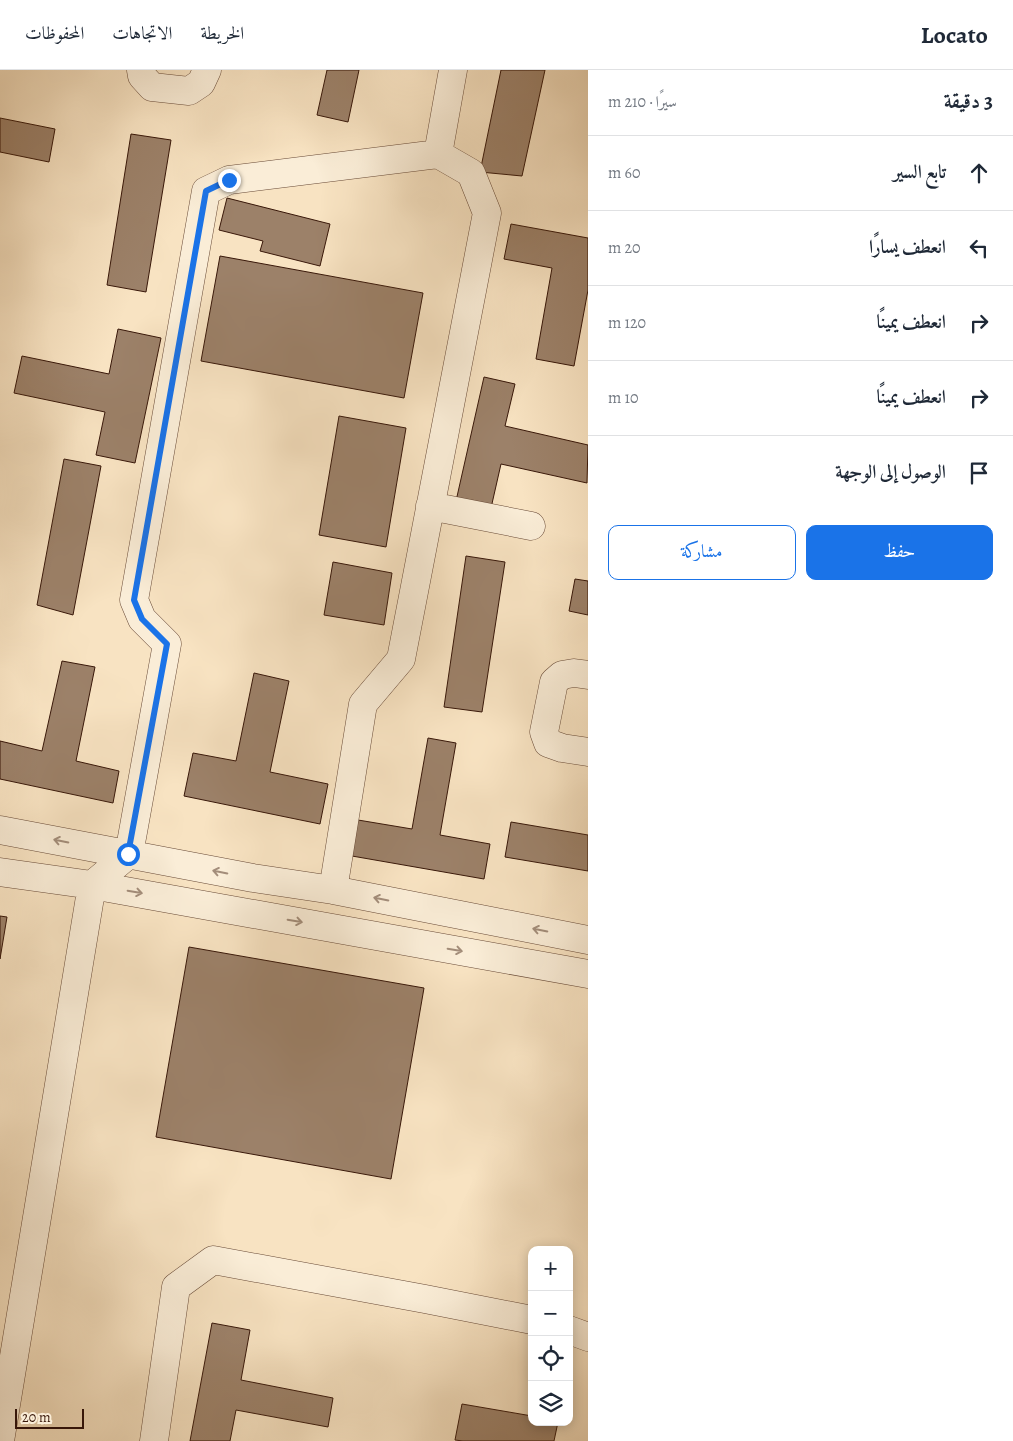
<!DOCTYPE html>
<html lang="ar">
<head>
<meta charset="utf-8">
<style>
  :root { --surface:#fff; --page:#f2f2f3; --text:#1f2937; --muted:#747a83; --line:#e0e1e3; --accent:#1a73e8 }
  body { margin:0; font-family:Alegreya,Amiri,serif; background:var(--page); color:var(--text); direction:rtl }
  .controls { position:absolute; right:15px; bottom:15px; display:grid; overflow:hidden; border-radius:10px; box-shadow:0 2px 12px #0003 }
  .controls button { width:45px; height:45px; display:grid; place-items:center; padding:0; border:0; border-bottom:1px solid var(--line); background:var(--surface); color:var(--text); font:25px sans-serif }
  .scale { position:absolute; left:15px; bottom:12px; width:69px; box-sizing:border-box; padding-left:5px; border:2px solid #381709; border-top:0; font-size:14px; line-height:18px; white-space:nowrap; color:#381709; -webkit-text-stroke:4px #faedd7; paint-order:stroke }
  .stop { position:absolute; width:15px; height:15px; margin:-11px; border:4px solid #1a73e8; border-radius:50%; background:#fff }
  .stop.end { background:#1a73e8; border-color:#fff; box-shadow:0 1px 5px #0008 }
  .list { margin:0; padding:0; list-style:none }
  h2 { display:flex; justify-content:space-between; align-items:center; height:65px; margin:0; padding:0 20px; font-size:21px }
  h2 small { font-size:16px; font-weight:400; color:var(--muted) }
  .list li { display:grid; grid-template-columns:32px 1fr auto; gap:15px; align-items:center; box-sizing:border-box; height:75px; padding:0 20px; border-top:1px solid var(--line) }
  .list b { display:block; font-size:19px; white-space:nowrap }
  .list em { font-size:16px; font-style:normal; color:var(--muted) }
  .actions { display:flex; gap:10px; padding:15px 20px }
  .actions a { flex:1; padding:11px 0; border:1px solid var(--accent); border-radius:10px; text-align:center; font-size:18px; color:var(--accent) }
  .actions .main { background:var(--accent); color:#fff }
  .icon { flex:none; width:28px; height:28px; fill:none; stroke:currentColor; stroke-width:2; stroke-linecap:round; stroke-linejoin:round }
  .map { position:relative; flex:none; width:588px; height:1371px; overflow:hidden; direction:ltr }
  header { display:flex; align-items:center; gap:30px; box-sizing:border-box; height:70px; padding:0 25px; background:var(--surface); border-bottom:1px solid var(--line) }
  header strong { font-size:24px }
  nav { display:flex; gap:28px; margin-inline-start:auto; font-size:18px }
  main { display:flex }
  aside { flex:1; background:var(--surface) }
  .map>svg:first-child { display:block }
  .building { fill:#9c8169; stroke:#381709 }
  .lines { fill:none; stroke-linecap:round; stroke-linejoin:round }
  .minor-casing { stroke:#684a37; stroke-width:29 }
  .minor { stroke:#faedd7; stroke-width:28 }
  .oneway { stroke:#a38d7a }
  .route { stroke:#1a73e8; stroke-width:6 }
</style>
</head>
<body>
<header>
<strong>Locato</strong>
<nav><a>الخريطة</a><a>الاتجاهات</a><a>المحفوظات</a></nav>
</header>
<main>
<aside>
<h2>3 دقيقة<small>سيرًا · 210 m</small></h2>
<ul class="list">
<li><svg class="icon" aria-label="ahead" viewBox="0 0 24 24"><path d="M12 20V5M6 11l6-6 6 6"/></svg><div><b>تابع السير</b></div><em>60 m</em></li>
<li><svg class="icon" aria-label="left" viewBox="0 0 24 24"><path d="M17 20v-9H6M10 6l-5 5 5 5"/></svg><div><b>انعطف يسارًا</b></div><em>20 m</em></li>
<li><svg class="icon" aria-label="right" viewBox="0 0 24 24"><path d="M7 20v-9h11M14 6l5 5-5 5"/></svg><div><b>انعطف يمينًا</b></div><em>120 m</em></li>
<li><svg class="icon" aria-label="right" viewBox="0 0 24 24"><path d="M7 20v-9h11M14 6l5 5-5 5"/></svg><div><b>انعطف يمينًا</b></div><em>10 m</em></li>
<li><svg class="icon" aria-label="arrive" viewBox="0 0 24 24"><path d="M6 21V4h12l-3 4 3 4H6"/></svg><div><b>الوصول إلى الوجهة</b></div></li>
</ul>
<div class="actions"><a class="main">حفظ</a><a>مشاركة</a></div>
</aside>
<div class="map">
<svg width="588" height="1371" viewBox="0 0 588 1371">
  <rect width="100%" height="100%" fill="#f8e3c2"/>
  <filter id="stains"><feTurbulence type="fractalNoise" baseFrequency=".004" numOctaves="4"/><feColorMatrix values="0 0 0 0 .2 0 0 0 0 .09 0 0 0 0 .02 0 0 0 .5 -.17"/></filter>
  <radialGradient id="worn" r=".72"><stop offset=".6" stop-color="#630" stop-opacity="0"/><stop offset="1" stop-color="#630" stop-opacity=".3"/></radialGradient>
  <path class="building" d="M327,0H359L348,52L317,45Z
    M501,0H545L522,106L480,102Z
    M0,48L55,59L49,92L0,82Z
    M131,64L171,70L146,222L107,215Z
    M227,128L330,154L320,196L260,181L263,171L219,160Z
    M511,154L588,168V220L574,296L536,289L552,198L504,189Z
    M220,186L423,223L404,328L201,291Z
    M118,259L161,268L135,393L96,385L105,342L14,323L22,286L109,304Z
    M484,307L515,314L505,356L588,375L587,413L501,394L491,438L456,431Z
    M339,346L406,358L386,477L319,465Z
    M64,389L101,396L73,545L37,535Z
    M466,486L505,492L482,642L444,637Z
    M333,492L392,503L384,555L324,545Z
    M575,509L588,511V545L569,541Z
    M62,591L95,597L76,691L119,701L113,733L0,709V671L42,681Z
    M254,603L289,611L270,702L328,714L320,754L184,726L193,683L236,691Z
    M428,668L456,673L440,765L490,774L484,809L352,786L358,750L412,759Z
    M511,752L588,765V801L505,787Z
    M0,846L7,847L0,889Z
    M189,877L424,918L391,1109L156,1067Z
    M212,1253L250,1260L241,1310L333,1328L328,1357L236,1340L230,1371H190Z
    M462,1334L532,1346V1352H558L554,1371H463L455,1370Z"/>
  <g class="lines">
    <defs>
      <path id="minor" d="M141,0L142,6L152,17L189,21L201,13L207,0
        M438,84L453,0
        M430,436L531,456
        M588,605L574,603L562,605L554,612L544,662L548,673L562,678L588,682
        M0,760L253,808L333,820L588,870
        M0,802L92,815L588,904
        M569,1260L588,1267
        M0,1371L92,815L129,784L167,574L142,549L134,530L206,121L229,110L438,84L471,103L487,143L401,589L363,634L333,820
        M154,1371L176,1217L213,1190L425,1229L532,1250"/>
    </defs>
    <use href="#minor" class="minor-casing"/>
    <use href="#minor" class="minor"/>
  </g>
  <defs><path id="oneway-shaft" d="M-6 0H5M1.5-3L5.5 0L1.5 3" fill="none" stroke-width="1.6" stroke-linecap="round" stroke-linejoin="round" transform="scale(1.25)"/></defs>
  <g class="oneway">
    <use href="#oneway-shaft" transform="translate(61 771) rotate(-169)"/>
    <use href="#oneway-shaft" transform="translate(220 802) rotate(-169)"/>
    <use href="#oneway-shaft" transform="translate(135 822) rotate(10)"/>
    <use href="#oneway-shaft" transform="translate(381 829) rotate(-169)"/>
    <use href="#oneway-shaft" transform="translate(295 851) rotate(10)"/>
    <use href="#oneway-shaft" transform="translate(540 860) rotate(-169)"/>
    <use href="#oneway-shaft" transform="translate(455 880) rotate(10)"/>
  </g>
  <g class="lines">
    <path class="route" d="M128,784L167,574L142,549L134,530L206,121L229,110"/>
  </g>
  <rect width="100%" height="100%" filter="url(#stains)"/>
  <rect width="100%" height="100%" fill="url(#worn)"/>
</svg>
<div class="controls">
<button>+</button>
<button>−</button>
<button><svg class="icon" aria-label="locate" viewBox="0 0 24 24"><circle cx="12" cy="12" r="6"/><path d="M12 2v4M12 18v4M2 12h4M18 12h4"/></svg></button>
<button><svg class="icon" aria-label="layers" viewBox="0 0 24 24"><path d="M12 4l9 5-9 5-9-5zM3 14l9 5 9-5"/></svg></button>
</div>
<div class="scale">20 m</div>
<div class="stop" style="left:128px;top:784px"></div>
<div class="stop end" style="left:229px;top:110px"></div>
</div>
</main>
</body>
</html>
